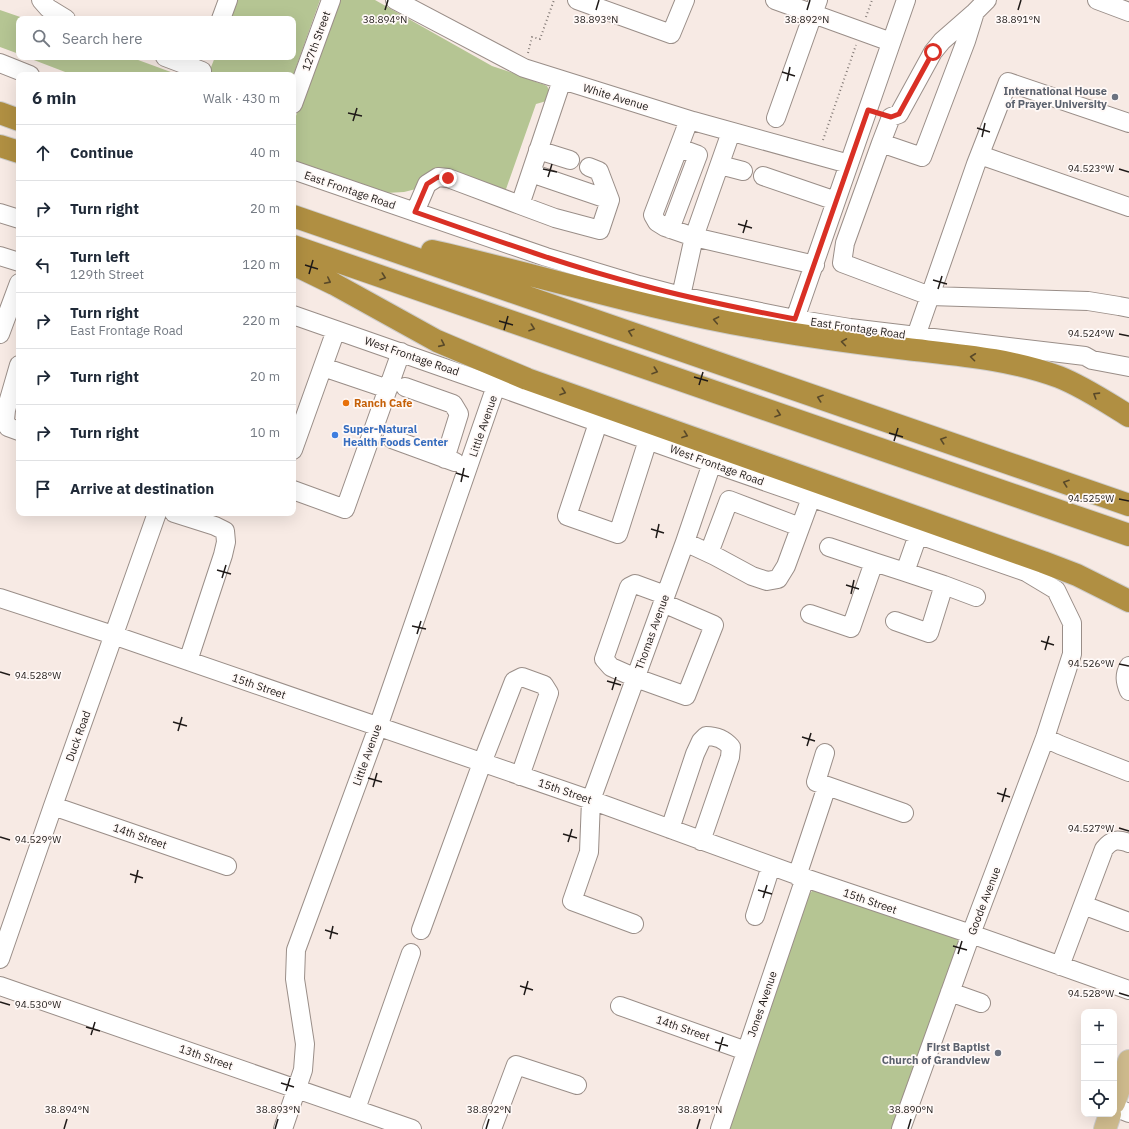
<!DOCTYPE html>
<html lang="en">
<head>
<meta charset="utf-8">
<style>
  :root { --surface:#fff; --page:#f6f6f7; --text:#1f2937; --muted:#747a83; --line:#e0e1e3 }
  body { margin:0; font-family:"IBM Plex Sans",sans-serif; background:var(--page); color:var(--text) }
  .controls { position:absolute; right:12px; bottom:12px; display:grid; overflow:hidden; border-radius:8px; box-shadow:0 4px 16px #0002 }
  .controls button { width:36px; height:36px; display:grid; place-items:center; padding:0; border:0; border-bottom:1px solid var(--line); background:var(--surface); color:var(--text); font:20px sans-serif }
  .stop { position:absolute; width:12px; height:12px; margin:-9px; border:3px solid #d93025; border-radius:50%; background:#fff }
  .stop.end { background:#d93025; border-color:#fff; box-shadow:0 1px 4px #0008 }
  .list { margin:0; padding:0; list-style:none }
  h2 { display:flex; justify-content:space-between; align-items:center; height:52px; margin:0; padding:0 16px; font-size:17px }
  h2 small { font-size:13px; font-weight:400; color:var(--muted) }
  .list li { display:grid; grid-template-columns:26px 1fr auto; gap:12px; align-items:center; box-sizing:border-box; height:56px; padding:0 16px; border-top:1px solid var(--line) }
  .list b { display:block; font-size:15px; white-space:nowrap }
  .list p { margin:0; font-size:13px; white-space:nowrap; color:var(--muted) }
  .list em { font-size:13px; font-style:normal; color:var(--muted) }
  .icon { flex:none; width:22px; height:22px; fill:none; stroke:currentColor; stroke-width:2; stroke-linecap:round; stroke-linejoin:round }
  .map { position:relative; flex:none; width:1129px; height:1129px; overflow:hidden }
  .search { position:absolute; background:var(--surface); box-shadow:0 4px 16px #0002; left:16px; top:16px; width:280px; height:44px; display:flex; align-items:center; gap:10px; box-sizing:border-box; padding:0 14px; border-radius:8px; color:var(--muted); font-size:15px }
  .panel { position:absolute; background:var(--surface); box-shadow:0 4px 16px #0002; left:16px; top:72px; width:280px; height:444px; border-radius:8px }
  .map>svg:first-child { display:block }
  .green { fill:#b5c593 }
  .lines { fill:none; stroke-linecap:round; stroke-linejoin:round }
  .minor-casing { stroke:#9a8e88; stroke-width:20 }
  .major-casing { stroke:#cecdcc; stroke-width:24 }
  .highway-casing { stroke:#cecdcc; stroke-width:24 }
  .path { stroke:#827975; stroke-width:2; stroke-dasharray:1 3; stroke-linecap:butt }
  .minor { stroke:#fff; stroke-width:18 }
  .major { stroke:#d0bc8e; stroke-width:22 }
  .highway { stroke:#b08f42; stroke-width:22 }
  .oneway { stroke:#594929 }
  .route { stroke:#d93025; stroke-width:5 }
  .ticks { fill:none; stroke:#1f1a18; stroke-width:1.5 }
  .worship-dot { fill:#6b7280; stroke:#fff9f7; stroke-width:1.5 }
  .food-dot { fill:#e8710a; stroke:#fff9f7; stroke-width:1.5 }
  .shop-dot { fill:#3f7fe0; stroke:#fff9f7; stroke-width:1.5 }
  .labels { text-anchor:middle; stroke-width:3.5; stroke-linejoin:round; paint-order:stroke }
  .street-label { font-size:11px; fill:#1f1a18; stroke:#fff9f7 }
  .worship-label { font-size:11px; font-weight:bold; fill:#5b616d; stroke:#fff9f7; text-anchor:end }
  .food-label { font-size:11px; font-weight:bold; fill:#c56008; stroke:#fff9f7; text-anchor:start }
  .shop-label { font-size:11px; font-weight:bold; fill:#366cbe; stroke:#fff9f7; text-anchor:start }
  .ticks-label { font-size:10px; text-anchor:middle; fill:#1f1a18; stroke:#fff9f7; stroke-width:3.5; stroke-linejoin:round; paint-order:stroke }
</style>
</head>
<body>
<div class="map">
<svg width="1129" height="1129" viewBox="0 0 1129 1129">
  <rect width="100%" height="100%" fill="#f7eae4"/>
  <path class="green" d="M237,0H320L293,76V75H208L215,57H293V19H230Z
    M338,0H375L492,66L528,78C534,82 541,83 547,86L551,94L550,100L536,104L505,192L444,171L416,189L404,192L386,193L293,160V124Z
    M0,10L26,19H19V54L0,47Z
    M26,57H130L179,75H73Z
    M817,889L949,935L958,940L961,946L895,1129H727L806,897L813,890Z"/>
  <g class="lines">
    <defs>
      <path id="minor" d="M41,0L48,8L66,19
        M395,0L524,68L693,121L849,164
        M577,0L671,34L685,0
        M775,0L891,42
        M987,0L975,12L966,41L922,157L881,143L845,243L842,263L930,296L1088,301L1119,306L1129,308
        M1097,0L1129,12
        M221,19L228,0
        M165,57L202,71
        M0,63L30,75
        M293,104L331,0
        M776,118L818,0
        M689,120L653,215L657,222L665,227L694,237L815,265
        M881,143L891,117L899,114L933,52L942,41L974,13
        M538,150L570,160
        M980,155L1129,207
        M720,165L743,171
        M589,167L599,171L610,200
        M293,170L546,257L639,285L681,296L795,319L850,328L1085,356L1092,360L1129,367
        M763,176L836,201
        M520,205L555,218L600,230L610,200L531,173
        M415,212L427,184L438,177L448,178L520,205L562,80
        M0,213L19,219
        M670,229L698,155L679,148
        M0,256L19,262
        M681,296L694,237L731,132
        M293,315L496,386L712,463L1026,572L1056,590L1072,623V654L1045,738L971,934L901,1129
        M795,319L906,0
        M0,334L19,283
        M916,336L976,164L1008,82L1129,123
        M19,365L6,410L5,420L8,427L19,431
        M323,367L388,389
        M405,387L453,404L459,414L445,459
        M598,423L567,516L618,534L648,440
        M392,439L455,462
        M293,450L336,330
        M293,490L345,509L401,352
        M174,513L215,526L225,531L226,542L223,555L188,661
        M685,542L715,556L752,576L767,581L778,579L786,566L811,498
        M829,547L874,562
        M709,553L729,500L800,527
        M944,585L976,597
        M0,598L113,635L591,800L805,878L971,934L1129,990
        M663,603L714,625L686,696L636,678L611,667L604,659L629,587L635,584L665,595
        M810,614L851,628L874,562L905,572L918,535
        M895,621L929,633L944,585L905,572
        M1129,666C1124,675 1125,682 1129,691
        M1045,738L1060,745L1129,772
        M825,753L816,782L904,813
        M53,806L227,866
        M670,829L695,754L701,741L706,736C717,736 724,739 731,747L730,757L701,841
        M797,876L827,786
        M1083,905L1129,922
        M755,916L771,866
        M634,924L572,901L589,852L591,800L685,542L712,463
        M421,930L482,763L514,681L522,677L544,685L549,693L520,776
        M0,959L53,806L157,513
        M1060,966L1104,849C1112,839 1118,839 1129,843
        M0,986L412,1129
        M950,992L981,1003
        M620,1006L746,1051
        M1114,1107L1129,1113
        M356,1109L411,953
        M283,1129L303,1070L305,1044L295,979L296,950L378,727L496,386
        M492,1129L516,1065L577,1085
        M720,1129L805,878"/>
      <path id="major" d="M1114,1103L1129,1061
        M1105,1129L1110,1114"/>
      <path id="highway" d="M0,113L19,120
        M0,146L19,152
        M293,216L1129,505
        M293,246L1129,535
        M432,251C539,275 644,308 753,327C804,336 855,343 907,349C958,355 1011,359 1059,377C1084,387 1106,402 1129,416
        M293,264L334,284L437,341L527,379L1043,562L1077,575L1129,601"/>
    </defs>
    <use href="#minor" class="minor-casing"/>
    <use href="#major" class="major-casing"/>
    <use href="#highway" class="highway-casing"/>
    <path class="path" d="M866,17L872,0
      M528,53L532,37L540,39L554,0
      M823,140L856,45"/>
    <use href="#minor" class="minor"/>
    <use href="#major" class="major"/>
    <use href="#highway" class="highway"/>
  </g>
  <defs><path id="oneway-chevron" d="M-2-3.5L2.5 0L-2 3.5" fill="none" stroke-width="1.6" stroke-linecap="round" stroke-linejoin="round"/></defs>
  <g class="oneway">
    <use href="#oneway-chevron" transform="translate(383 277) rotate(19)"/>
    <use href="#oneway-chevron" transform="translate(328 281) rotate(27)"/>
    <use href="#oneway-chevron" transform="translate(716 320) rotate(-169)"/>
    <use href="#oneway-chevron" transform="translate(532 328) rotate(19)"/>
    <use href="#oneway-chevron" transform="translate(631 332) rotate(-161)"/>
    <use href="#oneway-chevron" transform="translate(844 342) rotate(-172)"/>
    <use href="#oneway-chevron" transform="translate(442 344) rotate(24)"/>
    <use href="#oneway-chevron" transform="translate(973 357) rotate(-173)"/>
    <use href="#oneway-chevron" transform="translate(655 371) rotate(19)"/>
    <use href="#oneway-chevron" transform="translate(563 392) rotate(19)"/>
    <use href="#oneway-chevron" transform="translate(1096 395) rotate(-148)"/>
    <use href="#oneway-chevron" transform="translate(820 398) rotate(-161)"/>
    <use href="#oneway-chevron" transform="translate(778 414) rotate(19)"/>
    <use href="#oneway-chevron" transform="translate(685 435) rotate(20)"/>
    <use href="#oneway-chevron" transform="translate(943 440) rotate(-161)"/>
    <use href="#oneway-chevron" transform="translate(1066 483) rotate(-161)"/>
  </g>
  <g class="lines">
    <path class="route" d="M448,178L438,177L427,184L415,212C490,238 564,265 641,285C692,299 743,309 795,319L868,110L891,117L899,114L933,52"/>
  </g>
  <path class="ticks" d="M385,10L388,0M596,10L599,0M807,10L810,0M1018,10L1021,0M782,72L795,76M787,81L790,67M348,113L362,116M353,121L357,108M977,128L990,132M982,137L985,123M543,169L557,172M1119,169L1129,172M548,177L552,164M738,224L752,228M743,233L747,220M305,265L318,269M309,274L313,260M933,280L947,284M938,289L942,276M499,321L513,325M504,330L508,316M1119,334L1129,336M694,377L708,381M699,385L703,372M889,433L903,437M894,441L898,428M456,473L469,477M461,482L464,468M1119,499L1129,501M651,529L664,533M656,538L659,524M217,570L231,574M222,578L226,565M846,585L859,589M851,594L854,580M412,626L426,629M417,634L421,621M1041,641L1054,645M1045,650L1049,636M1119,664L1129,666M0,672L10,675M607,681L621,685M612,690L616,677M173,722L187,726M178,731L182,717M802,737L815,741M807,746L811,733M368,778L382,782M373,787L377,773M997,793L1010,797M1002,802L1006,788M1119,828L1129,831M563,834L577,838M0,837L10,840M568,842L572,829M130,874L143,878M135,883L138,870M758,890L772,894M763,898L767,885M325,930L338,934M330,939L333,926M953,946L967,950M958,954L962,941M520,986L533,990M1119,993L1129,996M524,995L528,981M0,1002L10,1005M86,1027L100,1031M91,1035L95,1022M715,1042L728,1046M719,1051L723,1037M281,1083L294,1087M286,1091L290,1078M64,1129L67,1119M275,1129L278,1119M486,1129L489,1119M697,1129L700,1119M908,1129L911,1119"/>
  <g class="worship-dot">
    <circle cx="1115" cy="97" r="4"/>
    <circle cx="998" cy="1053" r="4"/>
  </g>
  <circle class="food-dot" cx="346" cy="403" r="4"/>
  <circle class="shop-dot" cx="335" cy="435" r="4"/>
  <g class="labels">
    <g class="street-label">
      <text transform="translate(316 41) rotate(-70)" y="4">127th Street</text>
      <text transform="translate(616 97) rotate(17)" y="4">White Avenue</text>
      <text transform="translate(350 190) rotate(19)" y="4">East Frontage Road</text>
      <text transform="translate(858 328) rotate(8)" y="4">East Frontage Road</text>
      <text transform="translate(412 356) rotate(19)" y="4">West Frontage Road</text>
      <text transform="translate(483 426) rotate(-71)" y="4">Little Avenue</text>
      <text transform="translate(717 465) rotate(20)" y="4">West Frontage Road</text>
      <text transform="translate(652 632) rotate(-70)" y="4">Thomas Avenue</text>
      <text transform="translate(259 686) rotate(19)" y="4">15th Street</text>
      <text transform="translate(78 736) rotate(-70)" y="4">Duck Road</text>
      <text transform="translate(367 755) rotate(-70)" y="4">Little Avenue</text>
      <text transform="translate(565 791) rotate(19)" y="4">15th Street</text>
      <text transform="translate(140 836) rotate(19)" y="4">14th Street</text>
      <text transform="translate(870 901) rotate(19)" y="4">15th Street</text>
      <text transform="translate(984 901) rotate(-69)" y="4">Goode Avenue</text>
      <text transform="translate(762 1004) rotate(-71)" y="4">Jones Avenue</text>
      <text transform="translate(683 1028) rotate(19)" y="4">14th Street</text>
      <text transform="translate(206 1057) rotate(19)" y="4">13th Street</text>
    </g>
    <g class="worship-label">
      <text x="1107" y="95">International House<tspan x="1107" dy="13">of Prayer University</tspan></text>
      <text x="990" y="1051">First Baptist<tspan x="990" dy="13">Church of Grandview</tspan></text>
    </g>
    <g class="food-label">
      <text x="354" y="407">Ranch Cafe</text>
    </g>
    <g class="shop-label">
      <text x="343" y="433">Super-Natural<tspan x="343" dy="13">Health Foods Center</tspan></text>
    </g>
  </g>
  <g class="ticks-label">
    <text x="385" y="23">38.894°N</text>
    <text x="596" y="23">38.893°N</text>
    <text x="807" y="23">38.892°N</text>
    <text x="1018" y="23">38.891°N</text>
    <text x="1091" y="172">94.523°W</text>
    <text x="1091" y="337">94.524°W</text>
    <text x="1091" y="502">94.525°W</text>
    <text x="1091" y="667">94.526°W</text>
    <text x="38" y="679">94.528°W</text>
    <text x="1091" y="832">94.527°W</text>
    <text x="38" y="843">94.529°W</text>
    <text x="1091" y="997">94.528°W</text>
    <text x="38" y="1008">94.530°W</text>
    <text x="67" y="1113">38.894°N</text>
    <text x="278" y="1113">38.893°N</text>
    <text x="489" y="1113">38.892°N</text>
    <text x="700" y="1113">38.891°N</text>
    <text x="911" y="1113">38.890°N</text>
  </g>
</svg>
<div class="controls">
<button>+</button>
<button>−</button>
<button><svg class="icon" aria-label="locate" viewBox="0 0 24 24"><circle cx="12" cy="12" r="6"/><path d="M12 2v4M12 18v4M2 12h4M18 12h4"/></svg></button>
</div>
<div class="stop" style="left:933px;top:52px"></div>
<div class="stop end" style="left:448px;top:178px"></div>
<div class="search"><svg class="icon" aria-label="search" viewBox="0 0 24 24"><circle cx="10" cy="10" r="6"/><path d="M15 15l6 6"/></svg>Search here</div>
<section class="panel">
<h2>6 min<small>Walk · 430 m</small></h2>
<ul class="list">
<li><svg class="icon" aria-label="ahead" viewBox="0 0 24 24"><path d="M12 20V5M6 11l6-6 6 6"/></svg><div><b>Continue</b></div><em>40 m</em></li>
<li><svg class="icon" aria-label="right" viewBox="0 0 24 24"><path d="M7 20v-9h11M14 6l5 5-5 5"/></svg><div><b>Turn right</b></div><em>20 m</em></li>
<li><svg class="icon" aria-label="left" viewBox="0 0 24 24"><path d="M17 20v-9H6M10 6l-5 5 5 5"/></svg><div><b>Turn left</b><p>129th Street</p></div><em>120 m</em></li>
<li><svg class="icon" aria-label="right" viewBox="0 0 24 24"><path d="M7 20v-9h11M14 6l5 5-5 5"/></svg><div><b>Turn right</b><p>East Frontage Road</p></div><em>220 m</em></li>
<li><svg class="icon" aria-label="right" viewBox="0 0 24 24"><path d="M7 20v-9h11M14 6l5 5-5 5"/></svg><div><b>Turn right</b></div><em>20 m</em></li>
<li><svg class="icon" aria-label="right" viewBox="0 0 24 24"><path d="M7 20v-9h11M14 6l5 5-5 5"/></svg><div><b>Turn right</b></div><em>10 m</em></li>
<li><svg class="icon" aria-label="arrive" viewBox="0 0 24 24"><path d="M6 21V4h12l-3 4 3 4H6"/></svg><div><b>Arrive at destination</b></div></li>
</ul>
</section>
</div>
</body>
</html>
